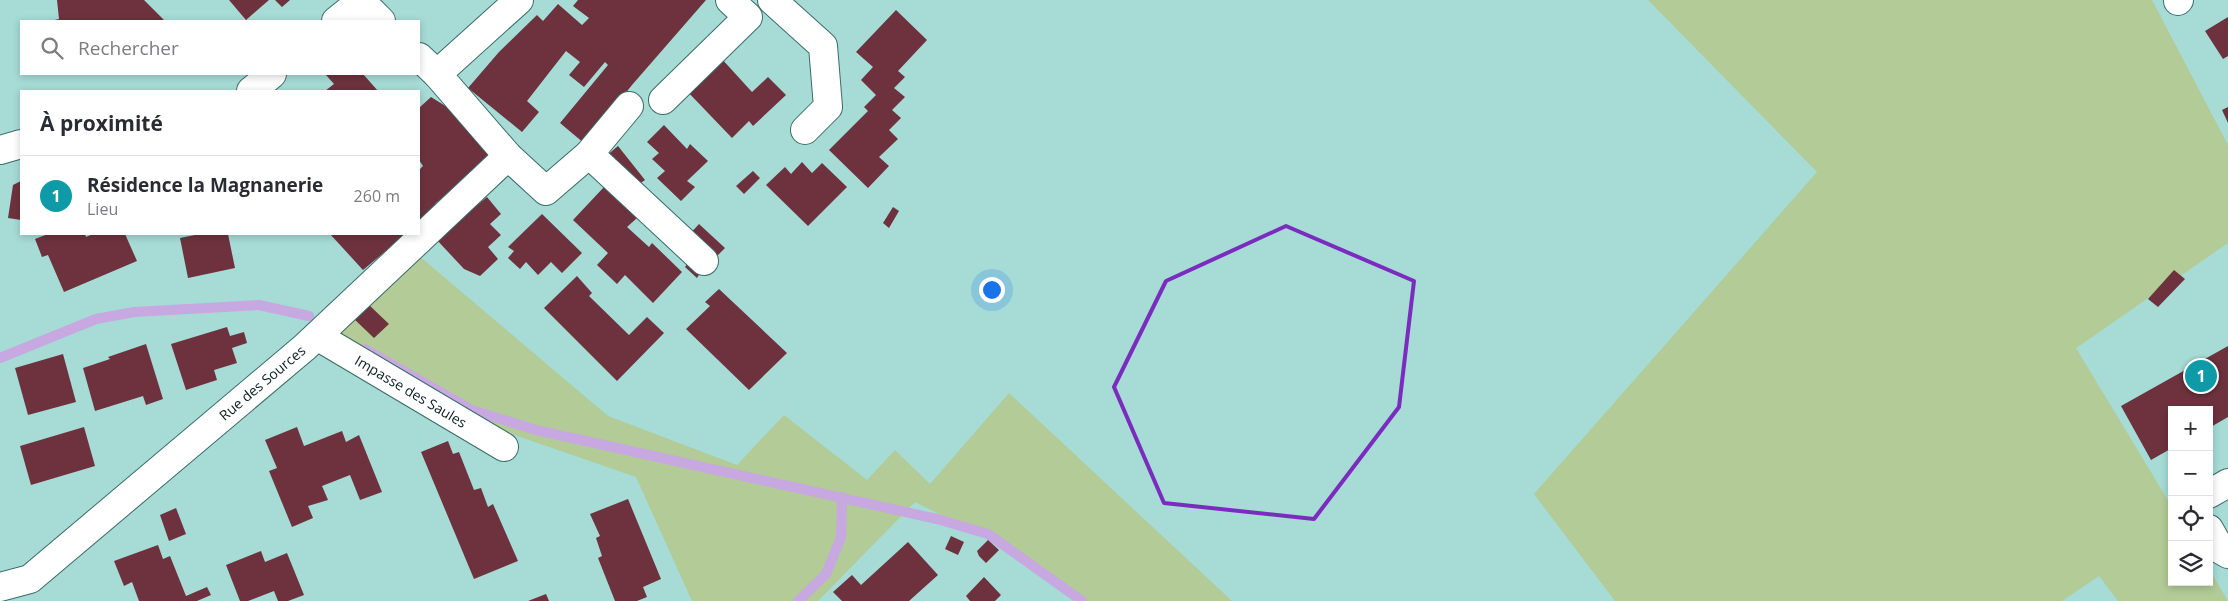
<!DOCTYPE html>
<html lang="fr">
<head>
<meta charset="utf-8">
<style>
  :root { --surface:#fff; --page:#f2f2f3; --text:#2b2b33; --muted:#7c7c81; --line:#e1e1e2; --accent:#0b8043 }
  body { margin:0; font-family:"Open Sans",sans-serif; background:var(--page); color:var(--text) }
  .controls { position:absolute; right:15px; bottom:15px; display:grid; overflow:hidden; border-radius:0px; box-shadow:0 2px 8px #0003 }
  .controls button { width:45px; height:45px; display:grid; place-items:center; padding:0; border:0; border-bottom:1px solid var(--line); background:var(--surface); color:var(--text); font:25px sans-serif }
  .you { position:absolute; left:991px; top:289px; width:18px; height:18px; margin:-12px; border:4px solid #fff; border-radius:50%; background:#1a73e8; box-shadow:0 0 0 8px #1a73e833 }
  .badge { display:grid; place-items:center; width:32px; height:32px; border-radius:50%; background:var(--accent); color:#fff; font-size:16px; font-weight:700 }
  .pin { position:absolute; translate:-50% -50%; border:2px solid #fff; box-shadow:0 1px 5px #0006 }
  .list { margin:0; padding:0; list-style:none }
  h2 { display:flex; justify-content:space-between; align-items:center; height:65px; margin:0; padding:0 20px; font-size:21px }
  h2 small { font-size:16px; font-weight:400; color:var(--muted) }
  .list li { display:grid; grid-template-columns:32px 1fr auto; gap:15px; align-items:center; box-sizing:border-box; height:80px; padding:0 20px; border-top:1px solid var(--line) }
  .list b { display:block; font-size:19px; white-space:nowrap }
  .list p { margin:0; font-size:16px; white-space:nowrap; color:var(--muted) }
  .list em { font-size:16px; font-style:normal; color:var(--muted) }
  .icon { flex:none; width:28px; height:28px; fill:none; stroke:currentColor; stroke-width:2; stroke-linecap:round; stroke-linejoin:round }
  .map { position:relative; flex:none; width:2228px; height:601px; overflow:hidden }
  .search { position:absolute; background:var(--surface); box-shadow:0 2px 8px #0003; left:20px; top:20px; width:400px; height:55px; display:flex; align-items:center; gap:12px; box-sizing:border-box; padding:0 18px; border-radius:0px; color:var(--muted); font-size:19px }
  .panel { position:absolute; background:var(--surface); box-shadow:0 2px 8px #0003; left:20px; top:90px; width:400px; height:145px; border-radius:0px }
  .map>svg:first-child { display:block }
  .green { fill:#b2cb97 }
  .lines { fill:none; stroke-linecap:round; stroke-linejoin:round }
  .stream { stroke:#c7a8e0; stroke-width:10 }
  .building { fill:#6d323e }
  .minor-casing { stroke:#3a6c68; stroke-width:30 }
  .minor { stroke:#fff; stroke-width:28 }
  .marked { fill:none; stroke:#7b2cbf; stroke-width:4; stroke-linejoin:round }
  .labels { text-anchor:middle; stroke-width:5; stroke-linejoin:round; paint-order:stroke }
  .street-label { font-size:14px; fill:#091e1d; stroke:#a6dbd6 }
</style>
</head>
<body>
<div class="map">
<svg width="2228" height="601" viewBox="0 0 2228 601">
  <rect width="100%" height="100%" fill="#a6dbd6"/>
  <path class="green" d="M1648,0H2152L2228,145V243L2076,348L2172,507V582H2209V569L2228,601H2118L2099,576L2062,601H1615L1534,494L1817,172Z
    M418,255L608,416L737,465L784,415L867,480L895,450L930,484L1009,393L1232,601H1074L989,539L915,502L818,601H692L636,477L480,423L332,336Z"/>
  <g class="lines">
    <path class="stream" d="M365,349L472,410L536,430L937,519L988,534L1082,601
      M0,358L96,319L134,312L259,305L309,316
      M798,601L826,574L841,537L842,497"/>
  </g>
  <path class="building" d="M57,0H144L165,21H50L59,19Z
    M229,0H269L246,20Z
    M275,0H290L282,7Z
    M578,0H706L632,85L585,144L560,123L608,65L605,62L584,87L569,75L580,62L566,51L527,101L539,112L522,132L468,88L499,52L537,15L543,21L558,4L582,25L589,18L573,6Z
    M896,10L927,40L898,71L905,77L894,88L905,97L892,110L901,118L889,130L898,139L879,157L889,166L868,188L829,150L868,111L864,107L876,95L861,80L873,67L856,52Z
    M2228,17V56L2223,59L2205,31Z
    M721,58L752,92L768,77L786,95L753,126L749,121L732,138L685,89Z
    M328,74H363L378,91H325L334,84L326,75Z
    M431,97L455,112L493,153L435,204L437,208L419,223V170L423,166L419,160V108Z
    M2228,107V123L2222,110Z
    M664,125L687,149L690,144L708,161L687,181L695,187L681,201L657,178L665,171L652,159L659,153L647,142Z
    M618,146L645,180L633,188L605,157Z
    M802,162L812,173L822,163L847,187L808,226L766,185L785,167L791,174Z
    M753,171L760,178L744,194L736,186Z
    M21,181V220L8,218L13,185Z
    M604,187L637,218L627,227L649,247L652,243L682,272L653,303L625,275L617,284L597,265L608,253L573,220Z
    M487,197L501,214L490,224L501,235L488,247L498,259L480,276L464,269L436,239Z
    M893,207L899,211L889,228L883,223Z
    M542,214L582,253L562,273L551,262L538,275L526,262L520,269L508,258L514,251L508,247Z
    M699,224L725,248L713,260L687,237Z
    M48,234H85L86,237L93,234H125L137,261L64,292L48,255L42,257L35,239Z
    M200,234H228L235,268L188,278L180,238Z
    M330,234H406L363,270Z
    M691,259L702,270L697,278L685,267Z
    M2174,270L2185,279L2158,307L2148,299Z
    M577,276L592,293L589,296L629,335L647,317L664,333L617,381L544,308Z
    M719,289L787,353L749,390L686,329L710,306L705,302Z
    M368,304L389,324L374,338L353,318Z
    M227,327L230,336L244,332L247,343L232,348L237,363L214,370L217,380L186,390L171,344Z
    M146,344L163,399L146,405L143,396L95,411L83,368L110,359L108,357Z
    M2228,346V417L2209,428V410H2172V448L2151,460L2121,406Z
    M63,354L76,402L28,415L15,368Z
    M84,427L95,466L31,485L20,446Z
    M297,427L304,446L342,431L346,442L359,435L382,492L360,500L350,475L322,486L328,500L308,506L313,518L292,527L269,471L277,468L265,440Z
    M448,441L453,454L459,452L474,490L481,488L488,507L493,504L518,561L474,579L421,452Z
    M628,499L661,579L643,587L647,597L637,601H615L598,558L602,556L596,538L600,536L590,514Z
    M176,508L186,534L169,541L160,515Z
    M951,536L964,542L958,555L945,549Z
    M988,540L999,550L986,563L979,556L977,551Z
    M908,542L938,575L909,601H842L833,592L852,575L861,585Z
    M158,545L163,559L170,556L186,596L207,587L211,595L197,601H139L132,582L124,586L114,561Z
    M261,551L265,562L287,553L304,595L288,601H278L274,591L248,601H240L226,565Z
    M984,577L1001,595L995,601H970L966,596Z
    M546,594L549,601H528Z"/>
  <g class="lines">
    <defs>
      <g id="minor">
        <path d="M772,0L823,46L828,107L805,130"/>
        <path d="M2178,1L2179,0"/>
        <path d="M336,21L361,1L381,21"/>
        <path d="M419,57L437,74L519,0"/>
        <path d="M437,74L508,156L546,191L589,154L704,261"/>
        <path d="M251,91L272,74"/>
        <path d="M663,100L748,17L730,0"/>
        <path d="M0,150L21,144"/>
        <path d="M589,154L629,106"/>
        <path id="s1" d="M317,336L504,447"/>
        <path d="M2209,494L2228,483"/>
        <path d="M2209,529L2221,550L2228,554"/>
        <path id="s2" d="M0,587L30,579L305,347L508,156"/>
      </g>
    </defs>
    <use href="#minor" class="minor-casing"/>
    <use href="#minor" class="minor"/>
  </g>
  <path class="marked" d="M1286,226L1414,281L1399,407L1314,519L1164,503L1114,387L1166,281Z"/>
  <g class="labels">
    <g class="street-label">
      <text dy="5" stroke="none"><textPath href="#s2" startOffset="335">Rue des Sources</textPath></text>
      <text dy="5" stroke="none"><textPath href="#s1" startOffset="109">Impasse des Saules</textPath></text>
    </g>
  </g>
</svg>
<div class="controls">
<button>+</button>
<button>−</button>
<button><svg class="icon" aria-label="locate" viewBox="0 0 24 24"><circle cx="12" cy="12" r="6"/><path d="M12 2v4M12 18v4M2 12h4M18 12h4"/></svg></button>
<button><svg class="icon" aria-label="layers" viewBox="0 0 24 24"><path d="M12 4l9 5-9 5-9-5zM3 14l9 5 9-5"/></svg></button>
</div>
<div class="you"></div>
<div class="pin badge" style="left:2201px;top:376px;background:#0f9aa8">1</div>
<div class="search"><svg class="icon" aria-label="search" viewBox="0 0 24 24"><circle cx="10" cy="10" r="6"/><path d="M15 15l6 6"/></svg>Rechercher</div>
<section class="panel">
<h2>À proximité<small></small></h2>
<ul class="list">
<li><span class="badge" style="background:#0f9aa8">1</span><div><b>Résidence la Magnanerie</b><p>Lieu</p></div><em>260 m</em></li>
</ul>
</section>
</div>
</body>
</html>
